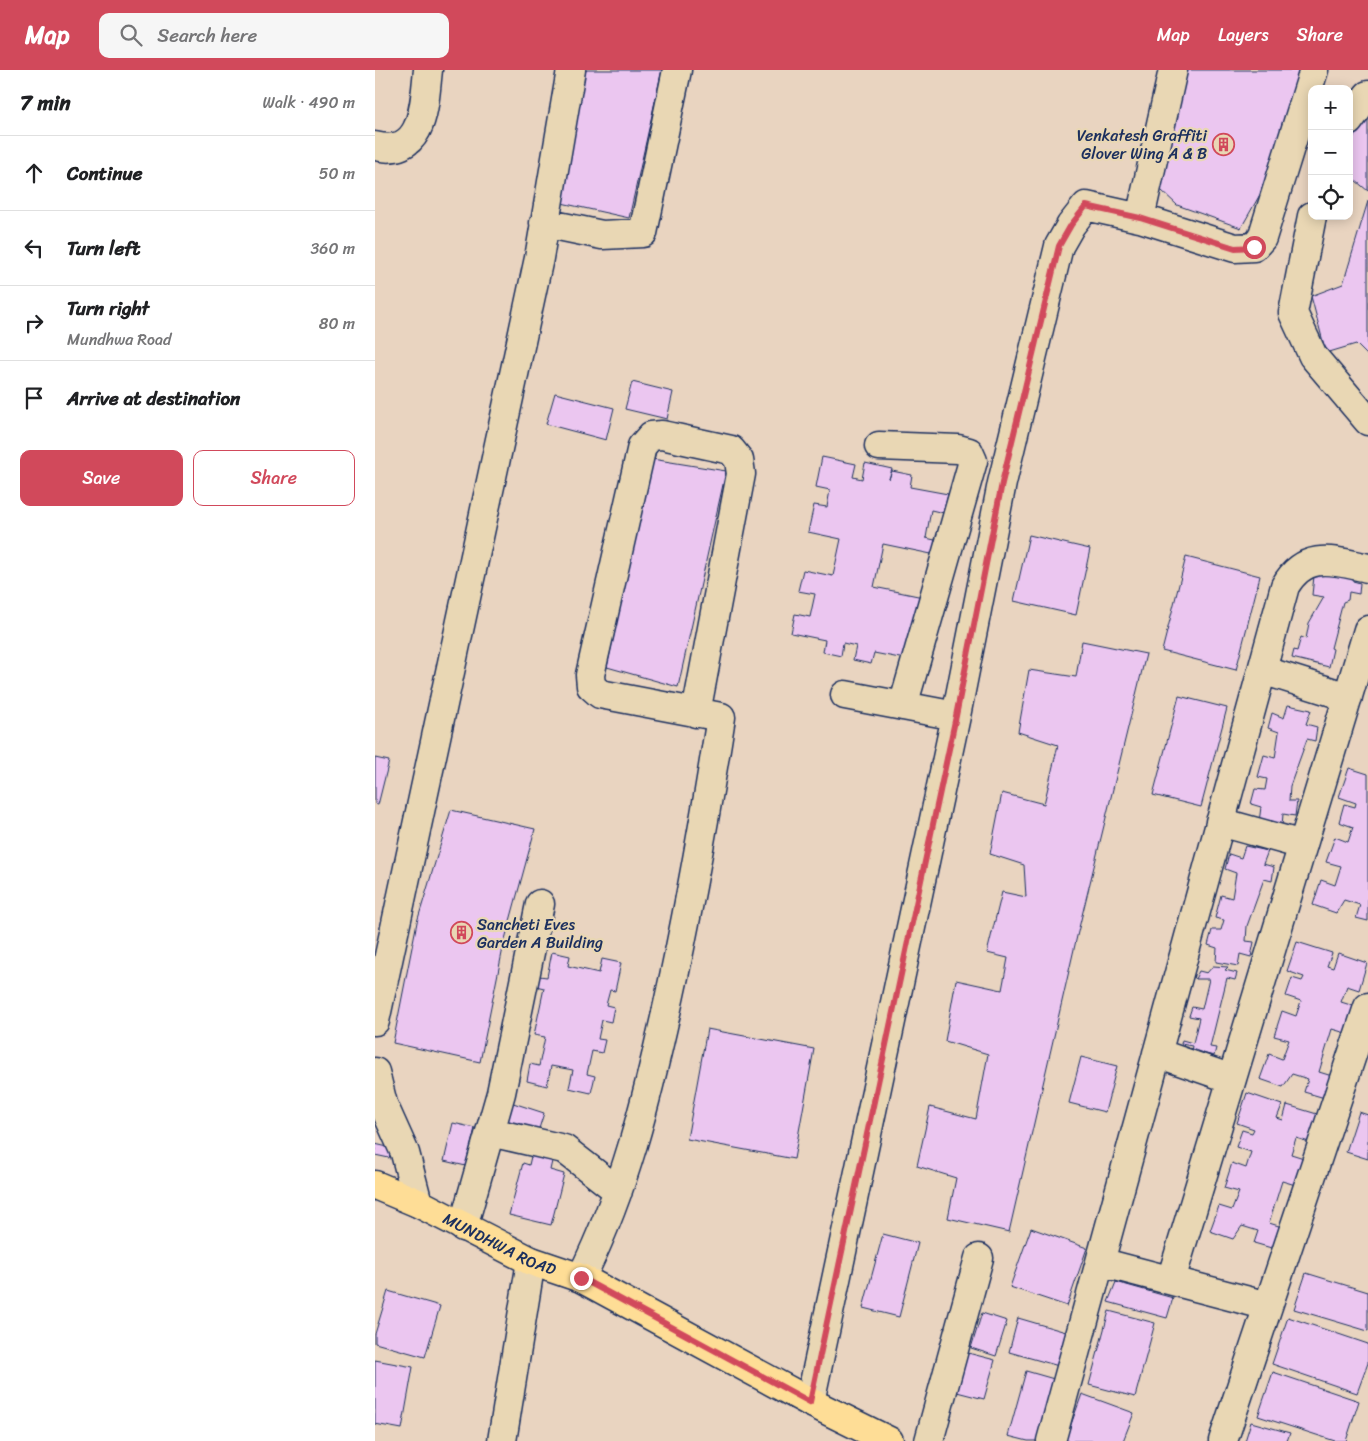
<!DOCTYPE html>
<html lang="en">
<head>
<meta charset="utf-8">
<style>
  :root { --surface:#fff; --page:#f6f6f6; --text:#202124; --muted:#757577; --line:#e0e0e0; --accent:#d1495b }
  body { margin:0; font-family:Sriracha,sans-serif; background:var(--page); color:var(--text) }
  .controls { position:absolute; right:15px; top:15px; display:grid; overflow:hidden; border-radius:10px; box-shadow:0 2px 12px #0003 }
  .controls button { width:45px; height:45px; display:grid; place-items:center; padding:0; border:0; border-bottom:1px solid var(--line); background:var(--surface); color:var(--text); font:25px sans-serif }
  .stop { position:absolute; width:15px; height:15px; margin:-11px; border:4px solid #d1495b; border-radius:50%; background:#fff }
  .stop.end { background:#d1495b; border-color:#fff; box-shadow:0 1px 5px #0008 }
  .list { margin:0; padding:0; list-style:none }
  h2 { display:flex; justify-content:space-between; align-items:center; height:65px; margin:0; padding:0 20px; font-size:21px }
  h2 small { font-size:16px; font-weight:400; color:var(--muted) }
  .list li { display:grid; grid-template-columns:32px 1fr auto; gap:15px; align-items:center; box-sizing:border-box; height:75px; padding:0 20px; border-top:1px solid var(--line) }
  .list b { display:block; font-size:19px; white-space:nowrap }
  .list p { margin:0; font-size:16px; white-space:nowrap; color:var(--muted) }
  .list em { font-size:16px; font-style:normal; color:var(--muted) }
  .actions { display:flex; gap:10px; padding:15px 20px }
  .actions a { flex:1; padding:11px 0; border:1px solid var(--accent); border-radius:10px; text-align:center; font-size:18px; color:var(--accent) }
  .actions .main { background:var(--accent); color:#fff }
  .icon { flex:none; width:28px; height:28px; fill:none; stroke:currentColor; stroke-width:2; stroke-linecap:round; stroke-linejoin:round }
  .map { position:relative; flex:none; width:993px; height:1371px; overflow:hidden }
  header { display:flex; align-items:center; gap:30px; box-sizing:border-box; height:70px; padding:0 25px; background:var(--accent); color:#fff }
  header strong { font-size:24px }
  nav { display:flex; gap:28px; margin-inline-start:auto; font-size:18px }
  .search { width:350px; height:45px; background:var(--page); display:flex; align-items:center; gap:12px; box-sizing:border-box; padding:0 18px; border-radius:10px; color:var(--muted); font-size:19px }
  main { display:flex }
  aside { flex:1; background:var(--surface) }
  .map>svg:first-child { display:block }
  .building { fill:#ebc6f0; stroke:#1b2f5e }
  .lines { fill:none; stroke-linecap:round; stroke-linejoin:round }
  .minor-casing { stroke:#1b2f5e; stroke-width:31 }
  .major-casing { stroke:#1b2f5e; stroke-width:31 }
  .minor { stroke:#e9d7b4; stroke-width:28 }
  .major { stroke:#fedd96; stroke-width:28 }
  .route { stroke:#d1495b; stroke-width:6 }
  .labels { text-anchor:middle; stroke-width:4.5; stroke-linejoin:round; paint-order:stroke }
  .poi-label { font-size:16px; fill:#1b2f5e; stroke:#e9d7b4; text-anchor:end }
  .street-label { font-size:16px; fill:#1b2f5e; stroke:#e9d7b4 }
</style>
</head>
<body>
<header>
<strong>Map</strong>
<div class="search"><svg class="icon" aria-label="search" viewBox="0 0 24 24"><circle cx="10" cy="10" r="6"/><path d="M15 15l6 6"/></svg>Search here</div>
<nav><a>Map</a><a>Layers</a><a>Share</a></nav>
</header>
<main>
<aside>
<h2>7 min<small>Walk · 490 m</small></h2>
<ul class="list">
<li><svg class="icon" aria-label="ahead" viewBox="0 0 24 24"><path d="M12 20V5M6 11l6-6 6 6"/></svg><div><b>Continue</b></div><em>50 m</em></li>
<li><svg class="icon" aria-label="left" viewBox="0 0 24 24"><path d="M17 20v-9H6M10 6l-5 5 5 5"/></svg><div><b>Turn left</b></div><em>360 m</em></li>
<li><svg class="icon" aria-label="right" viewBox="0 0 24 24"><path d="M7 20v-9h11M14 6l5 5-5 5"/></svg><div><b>Turn right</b><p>Mundhwa Road</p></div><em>80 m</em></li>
<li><svg class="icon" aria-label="arrive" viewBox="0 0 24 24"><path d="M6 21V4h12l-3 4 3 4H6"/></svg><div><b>Arrive at destination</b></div></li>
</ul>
<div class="actions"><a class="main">Save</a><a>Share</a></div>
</aside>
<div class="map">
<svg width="993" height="1371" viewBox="0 0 993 1371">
  <rect width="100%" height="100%" fill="#e9d4c0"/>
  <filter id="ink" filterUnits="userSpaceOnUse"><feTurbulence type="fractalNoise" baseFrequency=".02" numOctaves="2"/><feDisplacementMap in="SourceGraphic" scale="10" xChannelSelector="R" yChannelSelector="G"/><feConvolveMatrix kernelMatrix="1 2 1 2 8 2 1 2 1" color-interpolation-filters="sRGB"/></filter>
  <g filter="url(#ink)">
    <path class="building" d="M211,0H287L254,148L182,132Z
      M808,0H927L887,121L866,158L802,135L786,120Z
      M993,45V121L974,105V74Z
      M993,131V286L981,274L951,283L936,226L968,214Z
      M257,312L298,322L292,349L250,339Z
      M180,323L239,338L231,370L171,354Z
      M447,387L481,394L478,407L487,409L490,393L517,399L514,409L517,401L537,405L535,417L573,424L569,443L556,440L551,468L564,471L561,485L508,474L499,517L548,527L535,590L499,583L496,594L478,590L481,576L468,573L466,586L448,582L450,570L416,563L420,544L435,547L440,524L423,521L428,500L458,506L466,469L433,462L439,435L452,437L455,420L441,417Z
      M277,389L351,401L303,617L232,597Z
      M654,465L715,479L701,545L639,531Z
      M811,487L885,506L861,600L787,581Z
      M980,499L978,511L985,513L984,524L974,522L973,530L968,532L956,578L958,579L954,597L917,588L919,580L922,581L926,567L931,569L934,553L949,527L937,525L939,506Z
      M707,571L771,584L702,866L634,1162L573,1148L581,1108L542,1096L555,1037L601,1049L613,984L570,971L581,910L627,920L633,888L612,883L627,822L651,827L649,795L615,784L627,723L669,734L683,675L643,662L654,600L701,607Z
      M804,626L852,638L826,737L778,725Z
      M913,635L936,640L931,654L942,657L940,671L932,669L915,716L914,731H922L920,746L908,744L907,756L884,752L886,737L876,734L880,719L890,720L892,709L883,707L889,685L900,688L904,662L893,658L897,643L909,648Z
      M0,688L14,691L3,735L0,734Z
      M974,698L993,704V851L981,848L985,835L969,830L961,843L938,835L946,810L960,815L966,796L951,792L960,767L973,772L978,757L964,752L969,734L980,737L981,733L964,727Z
      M76,740L160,759L129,873L105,992L18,973L42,852Z
      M870,776L893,781L888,794L899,797L897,811L889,809L872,856L871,871L879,872L876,887L865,884L863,896L841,892L842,878L833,875L837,860H846L849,850L840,848L846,825L857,828L861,803L850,799L854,784L866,788Z
      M922,872L957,883L952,896L958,898L963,883L992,893L984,920L972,916L966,932L982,937L974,964L957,959L944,1002L957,1006L950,1028L929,1022L933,1009L917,1004L908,1017L885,1009L894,984L907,989L914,970L899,966L907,941L921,946L926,931L911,926L917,908L927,911L929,907L912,901Z
      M177,882L195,886L193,896L224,903L227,889L246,893L240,921L235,920L231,935L239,937L236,952L227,950L223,969L230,970L227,983L217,981L212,1004L220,1006L216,1023L194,1018L198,1000L176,996L172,1016L152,1011L155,994L164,996L170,967L159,965L169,918L161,916L164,906L172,907Z
      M838,896L853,897L850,900L862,903L860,910L852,908L835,977L841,978L839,986L827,983L825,994L814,991L817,976L806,974L807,970L818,973L824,948L814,946L817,937L827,939L834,909H820L824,901L832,903Z
      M332,959L439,979L419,1089L312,1069Z
      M706,987L742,996L730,1042L694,1033Z
      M872,1023L907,1035L902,1048L908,1050L912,1035L942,1044L934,1072L921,1068L916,1084L932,1089L924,1116L907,1111L894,1153L907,1157L900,1179L879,1173L883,1161L867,1156L858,1169L835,1161L844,1136L857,1140L864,1122L849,1118L857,1093L871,1098L876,1082L861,1077L867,1060L877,1063L879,1059L862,1053Z
      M132,1031L169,1043L161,1068L127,1056Z
      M984,1042L993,1045V1089L971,1082Z
      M78,1053L100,1058L91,1096L69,1091Z
      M0,1074L17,1078L14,1088L0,1085Z
      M157,1082L178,1087L175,1100L189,1104L176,1155L134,1145L148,1093L154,1095Z
      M656,1158L712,1178L692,1236L635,1217Z
      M508,1164L543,1173L524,1247L488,1238Z
      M931,1203L993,1222V1261L919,1239Z
      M741,1212L798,1228L792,1248L733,1232Z
      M13,1221L65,1236L50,1287L0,1273V1264Z
      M734,1241L780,1253L760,1327L714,1315Z
      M607,1243L632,1251L621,1286L596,1278Z
      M913,1247L993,1274V1293L982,1323L897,1294Z
      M643,1248L701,1265L691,1298L634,1282Z
      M589,1282L620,1290L609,1329L578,1321Z
      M0,1290L38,1297L27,1359L0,1354Z
      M651,1301L686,1311L670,1371H653L633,1366Z
      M898,1302L984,1331L971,1371H960L883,1346Z
      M707,1324L759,1343L748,1371H690Z
      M876,1352L915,1363L912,1371H870Z"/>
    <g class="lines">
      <defs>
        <path id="minor" d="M974,51L993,25
          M0,76C50,88 49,33 53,0
          M937,146L918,243L938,286L993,351
          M765,148L798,0
          M169,153L227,165L268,163L302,0
          M504,376L583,379L594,382L598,391L528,636
          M887,600L973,627
          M470,625L581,646
          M845,752L928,775
          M0,951L164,188L196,0
          M782,983L857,1009
          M0,1002L8,1034L30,1083L43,1133
          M115,1062L189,1079L243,1121
          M88,1157L126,1023L165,834
          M725,1192L893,1236
          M206,1208C250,1120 272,1029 293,934C314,839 331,743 346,647L225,624L216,616L215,605L267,376L276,366L287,365L356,380L364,390L366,404L321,643
          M796,1210L993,560
          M435,1332L581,646L627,413L684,176L696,155L711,136L765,148L860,178L879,177L887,168L939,0
          M127,1371L156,1191
          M554,1371L604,1188
          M676,1371L910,516C931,480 959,491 993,498
          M848,1371L993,937"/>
        <g id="major">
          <path id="s1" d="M0,1115L43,1133L156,1191L206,1208L435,1332L514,1371"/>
        </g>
      </defs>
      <use href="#minor" class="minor-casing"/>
      <use href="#major" class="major-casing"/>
      <use href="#minor" class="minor"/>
      <use href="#major" class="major"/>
    </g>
  </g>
  <g class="lines" filter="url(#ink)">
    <path class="route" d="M206,1208L435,1332L581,646L627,413L684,176L696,155L711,136L765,148L860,178L879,177"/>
  </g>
  <defs>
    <symbol id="building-ring" viewBox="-11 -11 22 22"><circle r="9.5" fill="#e9d7b4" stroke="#d1495b" stroke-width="1.5"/><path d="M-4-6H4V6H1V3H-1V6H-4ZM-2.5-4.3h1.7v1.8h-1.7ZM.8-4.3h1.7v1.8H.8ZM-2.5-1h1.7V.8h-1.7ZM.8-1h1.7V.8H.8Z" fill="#d1495b"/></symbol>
  </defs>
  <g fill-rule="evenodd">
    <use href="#building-ring" x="836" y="62" width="25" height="25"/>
    <use href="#building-ring" x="74" y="850" width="25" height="25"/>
  </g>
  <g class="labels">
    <g class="poi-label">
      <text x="832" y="71">Venkatesh Graffiti<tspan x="832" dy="18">Glover Wing A &amp; B</tspan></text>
      <text x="102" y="860" text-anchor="start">Sancheti Eves<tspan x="102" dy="18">Garden A Building</tspan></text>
    </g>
    <g class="street-label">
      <text dy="6" stroke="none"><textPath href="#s1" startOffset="138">MUNDHWA ROAD</textPath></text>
    </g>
  </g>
</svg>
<div class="controls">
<button>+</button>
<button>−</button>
<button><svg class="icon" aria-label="locate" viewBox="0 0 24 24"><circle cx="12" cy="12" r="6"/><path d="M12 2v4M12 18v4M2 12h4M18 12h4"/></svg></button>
</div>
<div class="stop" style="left:879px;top:177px"></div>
<div class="stop end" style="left:206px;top:1208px"></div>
</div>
</main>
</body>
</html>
